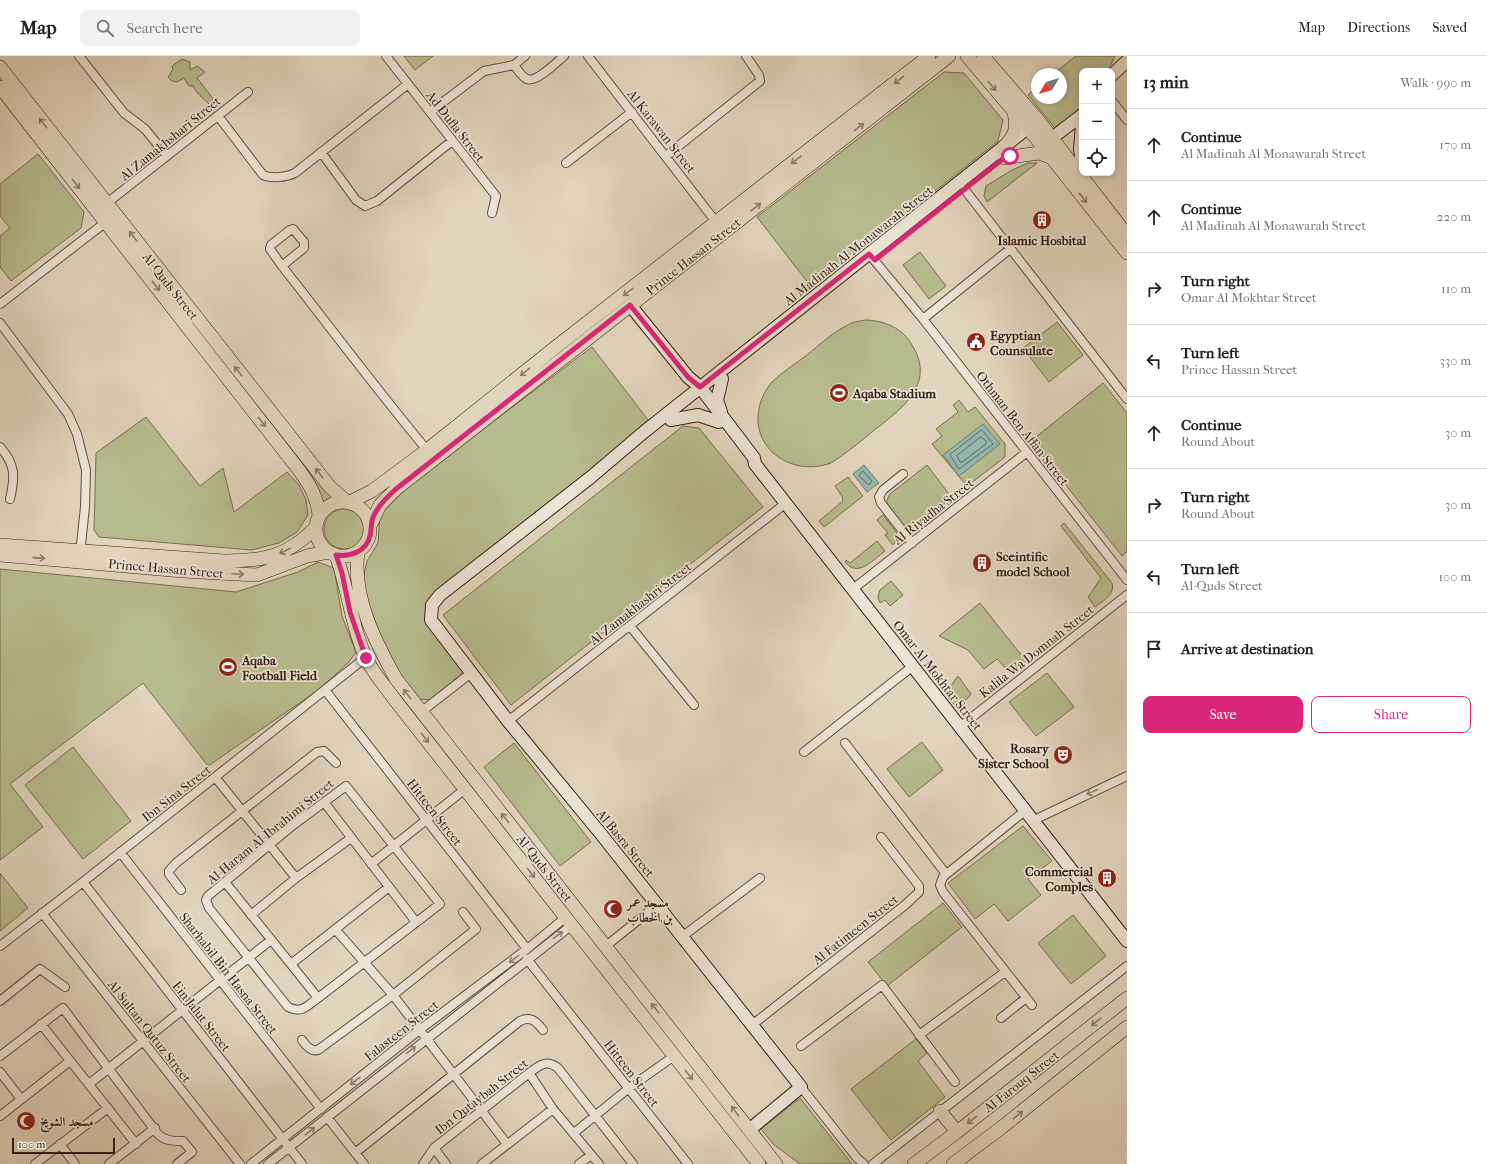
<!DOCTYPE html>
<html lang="en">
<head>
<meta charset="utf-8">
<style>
  :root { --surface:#fff; --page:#f2f2f2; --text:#222; --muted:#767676; --line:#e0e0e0; --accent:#db2777 }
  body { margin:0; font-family:"IM FELL French Canon",Amiri,serif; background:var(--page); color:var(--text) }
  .controls { position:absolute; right:12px; top:12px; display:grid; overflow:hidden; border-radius:8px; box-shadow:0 2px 6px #0003 }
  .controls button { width:36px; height:36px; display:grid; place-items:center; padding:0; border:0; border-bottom:1px solid var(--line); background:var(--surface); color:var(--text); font:20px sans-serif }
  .compass { position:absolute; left:1031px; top:12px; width:36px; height:36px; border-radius:50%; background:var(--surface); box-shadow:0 2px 6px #0003; rotate:232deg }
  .scale { position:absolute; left:12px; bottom:10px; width:103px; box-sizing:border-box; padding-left:4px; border:2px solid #392014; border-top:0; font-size:11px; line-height:14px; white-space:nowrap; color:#392014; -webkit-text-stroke:3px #ece4d4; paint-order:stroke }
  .stop { position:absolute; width:12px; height:12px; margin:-9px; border:3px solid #db2777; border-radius:50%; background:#fff }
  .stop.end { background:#db2777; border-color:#fff; box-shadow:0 1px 4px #0008 }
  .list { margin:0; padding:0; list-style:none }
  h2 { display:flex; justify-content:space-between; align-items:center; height:52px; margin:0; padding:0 16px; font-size:17px }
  h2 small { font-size:13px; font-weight:400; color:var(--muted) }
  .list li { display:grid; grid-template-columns:26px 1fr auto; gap:12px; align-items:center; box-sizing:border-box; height:72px; padding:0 16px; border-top:1px solid var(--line) }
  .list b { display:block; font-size:15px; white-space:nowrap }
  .list p { margin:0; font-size:13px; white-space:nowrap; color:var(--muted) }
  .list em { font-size:13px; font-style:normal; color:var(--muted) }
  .actions { display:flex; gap:8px; padding:12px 16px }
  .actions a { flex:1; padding:9px 0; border:1px solid var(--accent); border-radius:8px; text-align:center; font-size:14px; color:var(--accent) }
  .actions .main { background:var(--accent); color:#fff }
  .icon { flex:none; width:22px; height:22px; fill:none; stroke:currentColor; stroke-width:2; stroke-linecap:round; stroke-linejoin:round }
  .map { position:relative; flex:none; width:1127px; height:1108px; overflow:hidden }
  header { display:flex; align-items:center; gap:24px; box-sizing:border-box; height:56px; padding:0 20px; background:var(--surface); border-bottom:1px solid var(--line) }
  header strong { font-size:19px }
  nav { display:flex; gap:22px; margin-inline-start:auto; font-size:14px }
  .search { width:280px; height:36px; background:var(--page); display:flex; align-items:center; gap:10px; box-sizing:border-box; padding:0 14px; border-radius:8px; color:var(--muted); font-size:15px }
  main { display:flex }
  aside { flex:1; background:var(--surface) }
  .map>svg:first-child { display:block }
  .green { fill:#b7bc8f; stroke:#786e52 }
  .water { fill:#95b9b0; stroke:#707c72 }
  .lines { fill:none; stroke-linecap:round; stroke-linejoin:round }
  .shore { stroke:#676c62; stroke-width:1 }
  .street-casing { stroke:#634d3e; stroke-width:10 }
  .secondary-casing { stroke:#392014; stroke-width:14 }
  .primary-casing { stroke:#392014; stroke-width:14 }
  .street { stroke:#ece4d4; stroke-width:8 }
  .secondary { stroke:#ece4d4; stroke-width:12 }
  .primary { stroke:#e2d5bd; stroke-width:13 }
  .oneway { stroke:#8e7a68 }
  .oneway2 { stroke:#928274 }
  .route { stroke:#db2777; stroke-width:5 }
  .labels { text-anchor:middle; stroke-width:3.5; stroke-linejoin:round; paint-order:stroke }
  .street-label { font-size:13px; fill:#392014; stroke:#ece4d4 }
  .poi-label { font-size:13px; font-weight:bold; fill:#392014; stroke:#ece4d4; text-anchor:start }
</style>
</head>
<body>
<header>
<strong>Map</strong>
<div class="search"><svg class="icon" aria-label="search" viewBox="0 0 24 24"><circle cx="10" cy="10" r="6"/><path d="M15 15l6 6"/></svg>Search here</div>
<nav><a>Map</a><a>Directions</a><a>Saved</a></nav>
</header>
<main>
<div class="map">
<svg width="1127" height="1108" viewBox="0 0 1127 1108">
  <rect width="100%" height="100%" fill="#e2d5bd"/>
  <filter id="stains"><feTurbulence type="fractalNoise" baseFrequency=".005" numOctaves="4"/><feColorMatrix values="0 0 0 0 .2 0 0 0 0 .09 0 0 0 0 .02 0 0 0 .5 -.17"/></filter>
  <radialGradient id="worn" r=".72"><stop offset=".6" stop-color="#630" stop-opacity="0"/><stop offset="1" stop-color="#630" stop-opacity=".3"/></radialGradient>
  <path class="green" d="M404,0H433L415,14Z
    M1076,0H1115L1108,15H1082V53L1070,67L1055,72L1028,39L1037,31V42H1061V18H1053Z
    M182,3L190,6V14L197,10L205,16L197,22L215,45L209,48C203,42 196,37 193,30H189L184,22L177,26L172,25L168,21L173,13L172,10Z
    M944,16L964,17L1003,64L998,85L812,232L757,161Z
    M38,98L84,156L81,172L11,225L0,211V180L10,172L0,160V128Z
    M1028,107H1037L987,146L984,140L986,130L1012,114Z
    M920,196L946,230L929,243L903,209Z
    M866,264C886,265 902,272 912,289C937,329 900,354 872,376C859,387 845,398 831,407C790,422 746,390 761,345C763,339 767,332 771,327C782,316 795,308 807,299C819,289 832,277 846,270C852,266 859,265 866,264Z
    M1057,266L1083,299L1049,326L1023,292Z
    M205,285L228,312L238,321L334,440L323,448Z
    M592,291L652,369L431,546L429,564L464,616L430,644L419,643L404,624L387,597L369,549L363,523L367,505L378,487L380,459L390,443Z
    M1103,327L1127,357V496L1122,500L1031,385Z
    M959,344L968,356L975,351L1005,388V401L970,428L966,429L932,388L942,380L936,373L958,356L953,349Z
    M146,361L200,430L223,412L234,456L287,416L299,429L306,444L308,459L297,476L279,487L252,494L99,481L94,474L96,397Z
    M683,370L699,372L763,451L511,649L443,559Z
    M927,409L952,442L912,473C901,471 894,456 887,447V444L890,438Z
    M848,421L863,440L824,471L819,465L843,445L842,440L835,430Z
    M324 473a20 20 0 1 1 40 0a20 20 0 1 1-40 0Z
    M883,459L897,477L896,485L893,489L885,479L888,477L877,464Z
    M1064,467L1112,527C1115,539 1104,544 1095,551L1088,541L1101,522L1061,470Z
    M877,485L885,495C873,504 858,522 845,506L846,504L850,507Z
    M318,506L334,512L342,560L356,596L349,606L317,635L208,710L143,627L10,728L43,771L0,804V513L236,536L298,516Z
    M891,525L903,539L890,550L885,544L880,547L878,541L880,534Z
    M980,547L1026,605L1011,618L997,603L984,613L968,594L939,580Z
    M1047,617L1074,651L1036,680L1009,646Z
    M958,620L971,638L958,653L945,638Z
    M922,686L943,714L909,741L887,713Z
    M514,687L591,786L560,810L484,711Z
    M73,691L131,765L83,803L25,729Z
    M1023,770L1052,805L1028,823L1041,839L1008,865L994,848L975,863L948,827Z
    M0,817L28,852L0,875Z
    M943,847L962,871L887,930L868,906Z
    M1073,859L1106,900L1071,928L1038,887Z
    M916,983L927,997L918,1005L945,1041L891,1084L851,1033Z
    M800,1042L852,1108H800L773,1088L761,1073Z"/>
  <path class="water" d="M983,368L1000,388L959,420L943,399Z
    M864,409L879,427L867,436L853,418Z"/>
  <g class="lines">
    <path class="shore" d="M982,374L993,388L959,413L950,399Z
      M981,381L986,385V388L962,406H960L957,400Z
      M863,415L872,425L869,429L859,420Z"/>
    <defs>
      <path id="street" d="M79,0L124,57L145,73L167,100
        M386,0L496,140L492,157
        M525,0L514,9C518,14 522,21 527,23C536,27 557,6 564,0
        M588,0L716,166
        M1112,45L1127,64
        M430,56L484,15L514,9
        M218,60L263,119C271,123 287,121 295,117L408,28
        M321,96L356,144L365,150L377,145L452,85
        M666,100L760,25L759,19L746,0
        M566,107L632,56
        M965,134L1127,343
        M107,147L248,36
        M869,198L923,263L1127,524
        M282,210L304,192V186L293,173L290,174L271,189L270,193L282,210C330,271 377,334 427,394
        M0,248L106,166
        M923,263L1010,193
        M0,267L68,358L77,378L86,414L85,451L80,498
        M0,391C16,409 15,421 10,443
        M903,418L883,434L879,441L881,447L912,487
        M853,533L1027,396
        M630,570L694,649
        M325,634L527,893
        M421,656L471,617
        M508,665L786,447
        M961,670L1127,539
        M845,687L946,818
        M804,696L913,610
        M215,721L296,822
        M346,730L440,848L318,942C307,950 302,958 288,951L209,852L206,844L208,840L292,770Z
        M324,746L416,866
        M1026,754L943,821L940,829L943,836L1032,949
        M1034,764L1127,720
        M120,796L321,1053
        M371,808L465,733
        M83,826L302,1108
        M225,826L318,942
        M181,834L169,818V815L176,807L317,696L324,695L336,707
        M42,857L240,1108
        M251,859L296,822L351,782
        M335,873L393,939L507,1088
        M683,880L760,822
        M0,890L83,826L365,602
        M606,890L657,849
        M527,903L688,1108
        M291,908L389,831
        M0,945L40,913L65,931
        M1001,962L1026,942
        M41,968L136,1088
        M752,969L905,849L919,836V830L881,781
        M919,979L1005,916
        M302,984C306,990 311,996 318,994L393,939L476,873L463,856
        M801,990L882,929L955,1026
        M0,1000L63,952L157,1077C164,1085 173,1085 183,1085L192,1096L177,1108
        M0,1016L21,1043
        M529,1017L553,1053L599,1108
        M89,1028L271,884
        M801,1031L857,1102L864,1108
        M0,1060L70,1005
        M327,1061L364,1108
        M574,1077L629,1032L674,1000
        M60,1088L75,1108
        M434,1092L446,1108
        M355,1097L520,965C531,960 536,965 543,974
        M35,1108L108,1052
        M109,1108L155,1072
        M251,1108L418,975L527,893L566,861
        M268,1108L572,869
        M423,1108L434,1092L529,1017C540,1009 546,1003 558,1012L633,1108
        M482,1108L553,1053
        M579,1108L591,1099
        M873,1108L1127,910"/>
      <path id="secondary" d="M1112,19L1127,5
        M1082,69L1080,93L1082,106
        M1052,82L1082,59
        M630,249L688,321L700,331L754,402L755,408L1127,885
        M721,356L717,344L722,323
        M671,364L698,359L719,366
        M749,1074L801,1031L601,778L508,665L431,564L432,549L440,539L591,421L644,376L1035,66"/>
      <path id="primary" d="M967,0L1028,72L1127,197
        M983,0L1038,64L1127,179
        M0,11L330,431L346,445
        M0,31L299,414C310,429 318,442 319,461
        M1002,93C1016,79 1017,74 1014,55
        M1004,102L1039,97L1051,101
        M316 473a27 27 0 1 1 54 0a27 27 0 1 1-54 0Z
        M350,446L372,435L427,394L552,294L929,0
        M371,468L380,449L396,433L949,0
        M0,489L224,505C264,505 287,501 316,471
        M358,496C352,541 375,585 396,623L776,1108
        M0,499L183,515L257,519L307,500L329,496
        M336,499C348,532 351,568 365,600C372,616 385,630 395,644L759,1108
        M940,1055L957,1076
        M914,1108L957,1076L1127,942
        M953,1108L1001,1072L1127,971"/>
    </defs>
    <use href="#street" class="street-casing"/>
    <use href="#secondary" class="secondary-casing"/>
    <use href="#primary" class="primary-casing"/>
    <use href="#street" class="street"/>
    <use href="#secondary" class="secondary"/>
    <use href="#primary" class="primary"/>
  </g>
  <defs><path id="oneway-shaft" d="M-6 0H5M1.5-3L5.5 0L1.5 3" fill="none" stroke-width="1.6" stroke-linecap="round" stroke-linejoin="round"/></defs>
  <g class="oneway">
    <use href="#oneway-shaft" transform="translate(899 24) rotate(141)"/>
    <use href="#oneway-shaft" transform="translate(992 30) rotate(50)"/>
    <use href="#oneway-shaft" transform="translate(43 67) rotate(-128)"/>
    <use href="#oneway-shaft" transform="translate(859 71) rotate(-38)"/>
    <use href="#oneway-shaft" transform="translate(796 104) rotate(142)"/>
    <use href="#oneway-shaft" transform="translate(76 128) rotate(52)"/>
    <use href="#oneway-shaft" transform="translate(1083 142) rotate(52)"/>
    <use href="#oneway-shaft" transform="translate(756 151) rotate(-38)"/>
    <use href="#oneway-shaft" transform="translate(133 180) rotate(-128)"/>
    <use href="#oneway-shaft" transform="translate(156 230) rotate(52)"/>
    <use href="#oneway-shaft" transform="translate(628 236) rotate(142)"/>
    <use href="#oneway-shaft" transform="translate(238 315) rotate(-128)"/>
    <use href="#oneway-shaft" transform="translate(525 316) rotate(140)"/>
    <use href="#oneway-shaft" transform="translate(262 366) rotate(52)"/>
    <use href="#oneway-shaft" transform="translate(319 417) rotate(-127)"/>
    <use href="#oneway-shaft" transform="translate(285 495) rotate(154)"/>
    <use href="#oneway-shaft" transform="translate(39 502) rotate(4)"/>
    <use href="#oneway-shaft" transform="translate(238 518) rotate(3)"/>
    <use href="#oneway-shaft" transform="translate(407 638) rotate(-128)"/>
    <use href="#oneway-shaft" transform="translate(425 682) rotate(52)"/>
    <use href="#oneway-shaft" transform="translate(505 762) rotate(-128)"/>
    <use href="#oneway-shaft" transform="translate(531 817) rotate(52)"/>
    <use href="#oneway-shaft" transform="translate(655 952) rotate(-128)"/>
    <use href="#oneway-shaft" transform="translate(1096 966) rotate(141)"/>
    <use href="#oneway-shaft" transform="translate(689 1019) rotate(52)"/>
    <use href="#oneway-shaft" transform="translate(735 1055) rotate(-126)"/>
    <use href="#oneway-shaft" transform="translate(1018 1059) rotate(-39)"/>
    <use href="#oneway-shaft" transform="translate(972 1064) rotate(141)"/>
  </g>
  <g class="oneway2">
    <use href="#oneway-shaft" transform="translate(1092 736) rotate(155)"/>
    <use href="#oneway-shaft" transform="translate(558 879) rotate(-37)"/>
    <use href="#oneway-shaft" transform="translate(514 903) rotate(143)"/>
    <use href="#oneway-shaft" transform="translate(411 994) rotate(-38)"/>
    <use href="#oneway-shaft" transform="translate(355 1025) rotate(142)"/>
    <use href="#oneway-shaft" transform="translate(310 1075) rotate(-40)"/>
  </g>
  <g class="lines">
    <path class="route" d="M366,602L350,556L342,517L336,499C350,501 366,496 370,480C372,473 370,467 374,459C379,449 387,441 396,433L630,249L688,321L700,331L869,198L875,204L1004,102L1010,100"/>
  </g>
  <defs>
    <symbol id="building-disc" viewBox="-11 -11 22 22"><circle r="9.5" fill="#8f2418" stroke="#ece4d4"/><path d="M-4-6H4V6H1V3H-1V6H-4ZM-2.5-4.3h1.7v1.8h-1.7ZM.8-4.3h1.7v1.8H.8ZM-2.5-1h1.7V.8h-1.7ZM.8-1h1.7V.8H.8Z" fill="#fff"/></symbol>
    <symbol id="civic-disc" viewBox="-11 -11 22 22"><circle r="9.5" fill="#8f2418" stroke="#ece4d4"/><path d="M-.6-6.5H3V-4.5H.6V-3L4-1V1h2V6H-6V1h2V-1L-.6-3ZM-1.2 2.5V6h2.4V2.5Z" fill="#fff"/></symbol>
    <symbol id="stadium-disc" viewBox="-11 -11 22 22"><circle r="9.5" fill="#8f2418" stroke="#ece4d4"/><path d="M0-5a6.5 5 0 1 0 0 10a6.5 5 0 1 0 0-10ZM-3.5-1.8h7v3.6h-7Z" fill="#fff"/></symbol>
    <symbol id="theatre-disc" viewBox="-11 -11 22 22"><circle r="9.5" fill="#8f2418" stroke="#ece4d4"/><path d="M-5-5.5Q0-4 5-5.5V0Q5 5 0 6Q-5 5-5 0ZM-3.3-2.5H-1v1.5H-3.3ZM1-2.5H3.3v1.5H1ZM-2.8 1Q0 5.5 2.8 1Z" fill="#fff"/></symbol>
    <symbol id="mosque-disc" viewBox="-11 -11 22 22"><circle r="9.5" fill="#8f2418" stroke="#ece4d4"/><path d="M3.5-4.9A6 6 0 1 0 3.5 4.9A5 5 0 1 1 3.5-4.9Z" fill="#fff"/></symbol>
  </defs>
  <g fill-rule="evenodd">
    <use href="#building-disc" x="1031" y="153" width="22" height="22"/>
    <use href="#civic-disc" x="965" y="275" width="22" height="22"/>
    <use href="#stadium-disc" x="828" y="326" width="22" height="22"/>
    <use href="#building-disc" x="971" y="496" width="22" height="22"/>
    <use href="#stadium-disc" x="217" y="600" width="22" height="22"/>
    <use href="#theatre-disc" x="1052" y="688" width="22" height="22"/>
    <use href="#building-disc" x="1096" y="811" width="22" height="22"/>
    <use href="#mosque-disc" x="602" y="842" width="22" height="22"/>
    <use href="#mosque-disc" x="15" y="1054" width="22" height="22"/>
  </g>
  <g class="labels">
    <g class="street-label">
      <text transform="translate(456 70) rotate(52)" y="5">Ad Dufla Street</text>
      <text transform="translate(662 75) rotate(52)" y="5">Al Karawan Street</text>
      <text transform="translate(170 82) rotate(-39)" y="5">Al Zamakhshari Street</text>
      <text transform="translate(858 189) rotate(-38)" y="5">Al Madinah Al Monawarah Street</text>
      <text transform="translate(693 200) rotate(-38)" y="5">Prince Hassan Street</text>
      <text transform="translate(171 230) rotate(52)" y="5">Al-Quds Street</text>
      <text transform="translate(1023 372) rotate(52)" y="5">Othman Ben Affan Street</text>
      <text transform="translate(933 455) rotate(-38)" y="5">Al Riyadha Street</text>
      <text transform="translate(166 512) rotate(5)" y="5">Prince Hassan Street</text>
      <text transform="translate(640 547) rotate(-38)" y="5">Al Zamakhashri Street</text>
      <text transform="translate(1036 595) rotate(-38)" y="5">Kalila Wa Domnah Street</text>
      <text transform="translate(938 619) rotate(52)" y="5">Omar Al Mokhtar Street</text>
      <text transform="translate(176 737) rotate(-38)" y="5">Ibn Sina Street</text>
      <text transform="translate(435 756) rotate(52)" y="5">Hitteen Street</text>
      <text transform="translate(270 775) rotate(-39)" y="5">Al-Haram Al-Ibrahimi Street</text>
      <text transform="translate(626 787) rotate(51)" y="5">Al Basra Street</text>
      <text transform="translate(545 812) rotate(52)" y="5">Al-Quds Street</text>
      <text transform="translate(855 873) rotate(-38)" y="5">Al Fatimeen Street</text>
      <text transform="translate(229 917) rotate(52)" y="5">Sharhabil Bin Hasna Street</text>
      <text transform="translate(202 960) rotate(52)" y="5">Ein Jalut Street</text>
      <text transform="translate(401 974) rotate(-38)" y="5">Falasteen Street</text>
      <text transform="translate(150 975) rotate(52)" y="5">Al-Sultan Qutuz Street</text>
      <text transform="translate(632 1017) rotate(52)" y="5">Hitteen Street</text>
      <text transform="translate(1021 1025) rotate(-38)" y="5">Al-Farouq Street</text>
      <text transform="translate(481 1040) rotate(-38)" y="5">Ibn Qutaybah Street</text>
    </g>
    <g class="poi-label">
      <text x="1042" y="189" text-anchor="middle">Islamic Hosbital</text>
      <text x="990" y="284">Egyptian<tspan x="990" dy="15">Counsulate</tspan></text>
      <text x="853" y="342">Aqaba Stadium</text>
      <text x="996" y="505">Sceintific<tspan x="996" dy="15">model School</tspan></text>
      <text x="242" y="609">Aqaba<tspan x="242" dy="15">Football Field</tspan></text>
      <text x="1049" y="697" text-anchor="end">Rosary<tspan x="1049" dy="15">Sister School</tspan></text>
      <text x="1093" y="820" text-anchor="end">Commercial<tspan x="1093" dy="15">Comples</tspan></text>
      <text x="627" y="851">مسجد عمر<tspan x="627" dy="15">بن الخطاب</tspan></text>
      <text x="40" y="1070">مسجد الشويخ</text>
    </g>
  </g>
  <rect width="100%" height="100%" filter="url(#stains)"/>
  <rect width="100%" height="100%" fill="url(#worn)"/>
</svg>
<div class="controls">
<button>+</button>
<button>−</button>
<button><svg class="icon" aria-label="locate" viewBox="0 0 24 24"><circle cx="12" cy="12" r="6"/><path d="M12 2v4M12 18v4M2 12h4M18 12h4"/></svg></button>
</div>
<svg class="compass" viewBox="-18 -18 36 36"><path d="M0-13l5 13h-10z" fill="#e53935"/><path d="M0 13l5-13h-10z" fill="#767676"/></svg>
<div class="scale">100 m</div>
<div class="stop" style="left:1010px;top:100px"></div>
<div class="stop end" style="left:366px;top:602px"></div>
</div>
<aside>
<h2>13 min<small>Walk · 990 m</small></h2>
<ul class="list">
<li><svg class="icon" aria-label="ahead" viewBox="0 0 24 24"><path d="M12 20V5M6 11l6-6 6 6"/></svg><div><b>Continue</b><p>Al Madinah Al Monawarah Street</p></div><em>170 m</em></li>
<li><svg class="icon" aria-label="ahead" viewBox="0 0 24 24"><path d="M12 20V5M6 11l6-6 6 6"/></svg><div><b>Continue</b><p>Al Madinah Al Monawarah Street</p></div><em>220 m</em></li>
<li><svg class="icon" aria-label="right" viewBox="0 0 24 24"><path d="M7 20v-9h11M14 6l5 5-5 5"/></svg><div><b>Turn right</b><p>Omar Al Mokhtar Street</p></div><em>110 m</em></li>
<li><svg class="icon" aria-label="left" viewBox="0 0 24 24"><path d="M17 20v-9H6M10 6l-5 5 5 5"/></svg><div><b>Turn left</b><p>Prince Hassan Street</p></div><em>330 m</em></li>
<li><svg class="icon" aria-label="ahead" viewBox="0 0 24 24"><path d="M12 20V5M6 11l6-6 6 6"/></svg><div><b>Continue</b><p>Round About</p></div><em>30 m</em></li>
<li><svg class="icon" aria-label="right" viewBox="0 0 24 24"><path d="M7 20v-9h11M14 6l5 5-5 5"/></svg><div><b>Turn right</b><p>Round About</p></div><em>30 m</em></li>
<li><svg class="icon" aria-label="left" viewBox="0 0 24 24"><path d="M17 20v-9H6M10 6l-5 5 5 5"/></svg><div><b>Turn left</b><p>Al-Quds Street</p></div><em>100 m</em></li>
<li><svg class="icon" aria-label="arrive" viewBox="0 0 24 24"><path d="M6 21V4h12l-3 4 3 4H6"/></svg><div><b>Arrive at destination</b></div></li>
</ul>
<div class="actions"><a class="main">Save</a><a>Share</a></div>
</aside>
</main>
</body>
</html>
